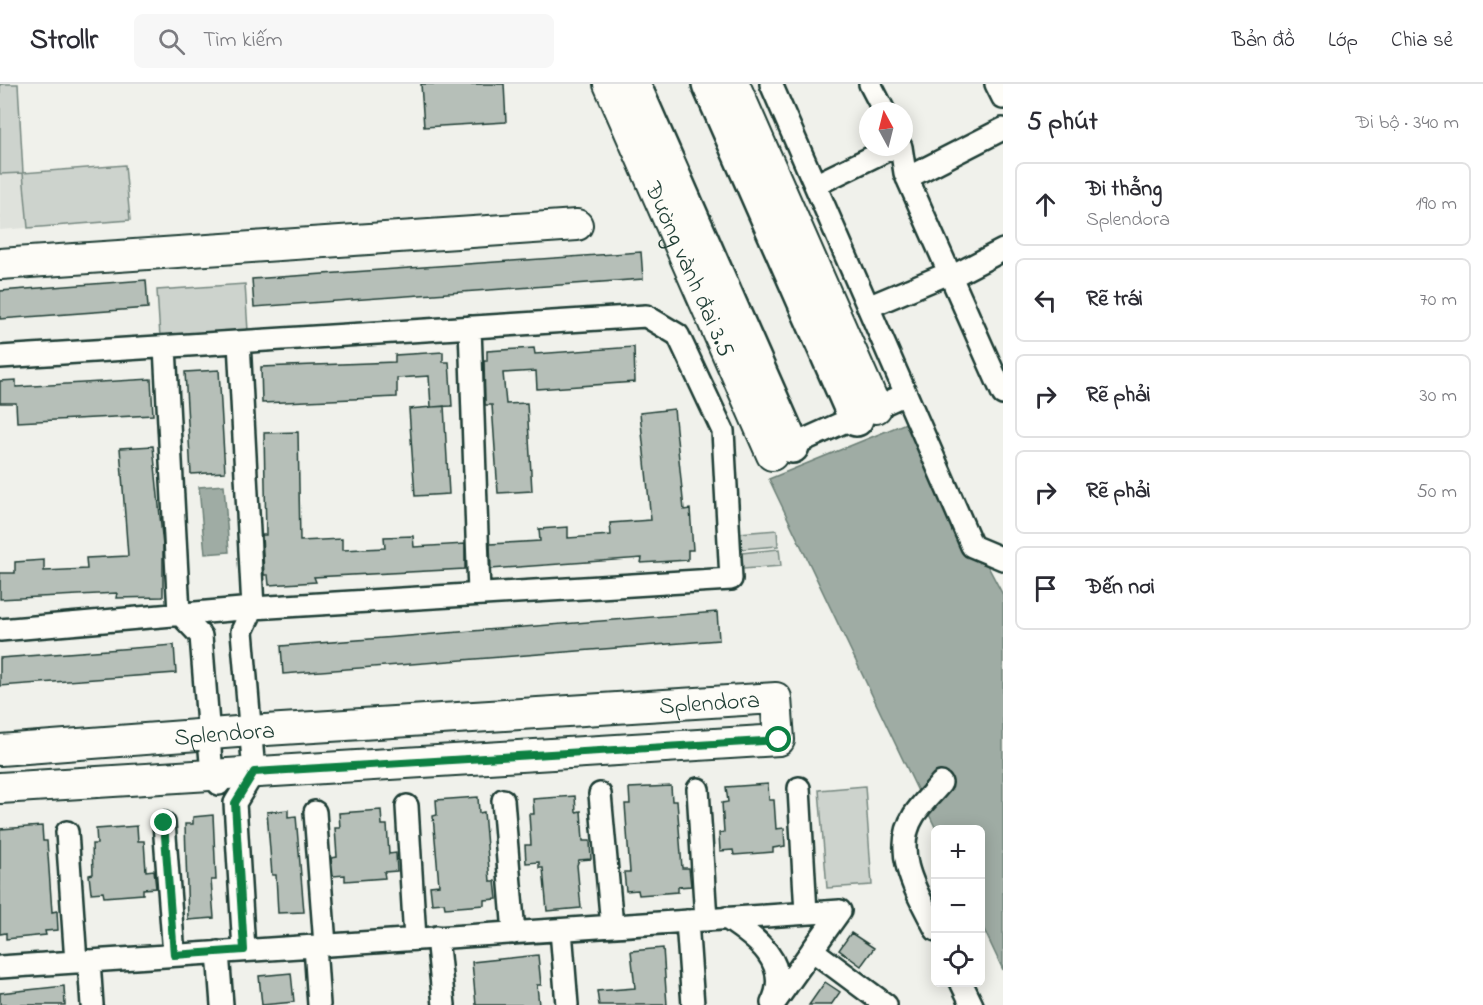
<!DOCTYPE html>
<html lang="vi">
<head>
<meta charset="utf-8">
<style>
  :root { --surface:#fff; --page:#f7f7f7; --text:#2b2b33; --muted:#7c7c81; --line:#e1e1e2 }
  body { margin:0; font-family:"Indie Flower",sans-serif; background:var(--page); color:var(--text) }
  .controls { position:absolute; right:18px; bottom:18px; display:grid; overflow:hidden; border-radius:9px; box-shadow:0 3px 15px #0003 }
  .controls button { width:54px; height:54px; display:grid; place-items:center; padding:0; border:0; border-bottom:2px solid var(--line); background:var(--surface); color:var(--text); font:30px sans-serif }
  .compass { position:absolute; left:859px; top:18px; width:54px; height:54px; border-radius:50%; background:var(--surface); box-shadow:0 3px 15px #0003; rotate:353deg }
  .stop { position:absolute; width:18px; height:18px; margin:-14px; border:4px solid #0b8043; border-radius:50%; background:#fff }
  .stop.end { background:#0b8043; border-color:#fff; box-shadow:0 2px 6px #0008 }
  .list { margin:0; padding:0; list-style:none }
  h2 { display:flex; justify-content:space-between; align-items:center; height:78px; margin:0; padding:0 24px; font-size:26px }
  h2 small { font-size:20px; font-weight:400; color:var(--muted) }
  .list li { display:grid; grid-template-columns:39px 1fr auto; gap:18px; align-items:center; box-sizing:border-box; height:84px; margin:0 12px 12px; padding:0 12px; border:2px solid var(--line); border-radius:9px }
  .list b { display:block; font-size:22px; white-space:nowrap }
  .list p { margin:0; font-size:20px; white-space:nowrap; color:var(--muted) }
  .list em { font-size:20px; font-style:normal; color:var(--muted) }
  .icon { flex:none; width:33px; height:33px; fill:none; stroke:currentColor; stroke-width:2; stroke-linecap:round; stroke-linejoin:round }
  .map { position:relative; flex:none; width:1003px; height:921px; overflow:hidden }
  header { display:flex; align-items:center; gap:36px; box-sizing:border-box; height:84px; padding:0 30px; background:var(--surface); border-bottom:2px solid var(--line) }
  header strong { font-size:28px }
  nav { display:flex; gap:33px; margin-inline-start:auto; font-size:21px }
  .search { width:420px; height:54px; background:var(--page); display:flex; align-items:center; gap:15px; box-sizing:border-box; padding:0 21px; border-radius:9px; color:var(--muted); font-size:22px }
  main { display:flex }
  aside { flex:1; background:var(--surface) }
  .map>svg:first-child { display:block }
  .built { fill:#dfe2dc }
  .green { fill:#cdd3cd; stroke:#768880; stroke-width:1.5 }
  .water { fill:#9faca4; stroke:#6c8077; stroke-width:1.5 }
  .building { fill:#b6bfb8; stroke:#1f3d34; stroke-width:1.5 }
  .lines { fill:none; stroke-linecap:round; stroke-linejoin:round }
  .street-casing { stroke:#1f3d34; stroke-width:26 }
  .secondary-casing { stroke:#1f3d34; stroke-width:34 }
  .primary-casing { stroke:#1f3d34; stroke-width:38 }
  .street { stroke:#fdfcf7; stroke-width:21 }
  .secondary { stroke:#fdfcf7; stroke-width:30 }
  .primary { stroke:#fdfcf7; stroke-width:33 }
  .route { stroke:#0b8043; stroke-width:8 }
  .labels { text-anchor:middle; stroke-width:6; stroke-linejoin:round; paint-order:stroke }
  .street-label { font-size:24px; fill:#1f3d34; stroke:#fdfcf7 }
</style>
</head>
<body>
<header>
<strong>Strollr</strong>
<div class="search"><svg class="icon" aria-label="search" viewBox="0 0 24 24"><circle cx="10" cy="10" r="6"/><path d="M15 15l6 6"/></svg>Tìm kiếm</div>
<nav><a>Bản đồ</a><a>Lớp</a><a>Chia sẻ</a></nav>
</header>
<main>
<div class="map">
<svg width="1003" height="921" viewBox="0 0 1003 921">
  <rect width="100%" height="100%" fill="#f0f1eb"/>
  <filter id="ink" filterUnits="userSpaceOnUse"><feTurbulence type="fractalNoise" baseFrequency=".0167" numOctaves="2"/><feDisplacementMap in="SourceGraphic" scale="12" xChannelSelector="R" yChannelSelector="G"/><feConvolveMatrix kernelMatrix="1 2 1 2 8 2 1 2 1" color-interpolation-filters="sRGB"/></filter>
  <g filter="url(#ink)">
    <path class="built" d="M0,0H18L23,89L125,81L130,136L0,146Z"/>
    <path class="green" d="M0,0H18L23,89L125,81L130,136L28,144L23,89L0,90Z
      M245,200L248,247L160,253L157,206Z
      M777,446L778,462L741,465L739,449Z
      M779,465L781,482L743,485L742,469Z
      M865,702L872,801L827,804L819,706Z"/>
    <path class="water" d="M911,337L1003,511V886L981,839L980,746L936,745L769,395Z
      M224,401L229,468L205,470L199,403Z"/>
    <path class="building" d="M421,0H504L506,38L424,43Z
      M641,168L643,195L254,223L252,195Z
      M146,196L148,224L0,235V207Z
      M634,263L635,298L537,305L536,287L503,289L506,320L527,319L532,407L498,409L492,321H485L484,277H487V267L534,264L535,270Z
      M443,268V278H449L452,322L431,323L429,292L397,294V313L262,319L261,283L395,278V271Z
      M219,286L225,388L191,390L185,288Z
      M151,295L153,331L17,338L16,319H0V297L16,296V303Z
      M444,322L449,410L415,412L409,325Z
      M674,325L684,426L690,425L693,466H688V476L641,479L642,474L491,485L490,460L540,457L539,445L568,443V454L611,451L610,439L651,436L640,329Z
      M298,348L300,457L342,455V466L385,464L384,453L413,452L414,463L465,460V485L314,493L316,498L269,501L268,491H264L262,451H266L264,349Z
      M153,362L163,462V513L116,514L117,509L0,515V489H15V478L44,476V487L87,485L86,474L128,472L120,364Z
      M717,528L719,556L283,590L281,562Z
      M174,561L176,589L0,602V574Z
      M768,700L769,716H774L776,745L784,744L785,762L773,764V768L734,771L733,766L720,767L719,749L724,748L722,719L728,718L726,703Z
      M671,702L672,717H677L682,784H689L691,802L678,803V808L639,811L638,806L626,807L624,788H630L625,720H630L629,704Z
      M575,712L576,728L581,727L583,757H590L591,775L579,776L577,781L581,824L547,827L543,784H539V778L526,779L525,761H531L529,730H534L533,715Z
      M478,713L479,729L484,728L490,797H495L497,815L484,816V821L445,824L444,819L432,820L430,802L439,801L433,732L437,731L436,716Z
      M288,726V733L296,732L304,828L278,829L276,791H272L267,728Z
      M381,726L382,741H387L389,770L396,769L397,787L384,788L385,794L345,797V791L333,792L331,774L337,773L335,744H340L339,729Z
      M213,731L216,796H211L214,834L188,836L185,740H193V733Z
      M42,742L43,757H47L52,828L57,827L58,846L45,847L46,851L6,855V849L0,850V745Z
      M137,742L138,757H144L146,787L154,786L156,804L143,805V810L104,813L103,808L91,809L89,791L93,790L92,760H97L96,745Z
      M851,849L874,864L861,882L839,866Z
      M663,864L667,921H599L597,907L635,904L631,867Z
      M538,871L541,901H537L539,921H476L472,878Z
      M291,889L294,918L262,921L259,892Z
      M825,898L840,908L831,921H809Z
      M64,902L65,921H0V909Z"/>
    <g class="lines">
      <defs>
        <path id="street" d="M771,0L906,310
          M870,0L884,27
          M996,0L1003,14
          M901,63L905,89L1003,310
          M907,94L1003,45
          M815,101L893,63
          M951,193L1003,166
          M868,223L949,189
          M470,243L479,510
          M239,258L253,524L242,547L254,688L235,719L244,866
          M165,263L179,529L201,552L212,691L219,700
          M0,273L646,232L678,251L723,347L731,495L253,524L0,546
          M782,366L906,310L972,462L1003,475
          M799,704L806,829
          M698,705L706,836
          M600,710L612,842
          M503,716L514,849
          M407,722L415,855
          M315,728L325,861
          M164,739L174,871
          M67,748L76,878
          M726,834C755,853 792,879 772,919
          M687,837L693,921
          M561,846L567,921
          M936,846C919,812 890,769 914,731C921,720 932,710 941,699
          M437,853L444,921
          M315,862L319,921
          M812,866L886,921
          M218,868L222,921
          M89,877L92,921
          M0,883L840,827
          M961,898L972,921
          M773,921L840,827"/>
        <g id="secondary">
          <path id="s1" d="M609,0L772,371"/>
          <path d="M734,0L876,324"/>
          <path d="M0,180L577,141"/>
          <path id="s2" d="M0,666L250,647L776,614L779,656L0,704"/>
        </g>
        <path id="primary" d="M633,0L792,362
          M709,0L856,335"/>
      </defs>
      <use href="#street" class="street-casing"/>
      <use href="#secondary" class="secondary-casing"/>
      <use href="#primary" class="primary-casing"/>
      <use href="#street" class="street"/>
      <use href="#secondary" class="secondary"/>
      <use href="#primary" class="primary"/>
    </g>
  </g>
  <g class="lines" filter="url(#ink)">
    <path class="route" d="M164,739L174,871L244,866L235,719L254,688L779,656"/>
  </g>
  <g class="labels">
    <g class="street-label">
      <text dy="8" stroke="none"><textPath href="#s1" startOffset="202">Đường vành đai 3.5</textPath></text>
      <text dy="8" stroke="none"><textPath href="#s2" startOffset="711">Splendora</textPath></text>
      <text dy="8" stroke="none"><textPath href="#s2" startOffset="225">Splendora</textPath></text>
    </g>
  </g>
</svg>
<div class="controls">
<button>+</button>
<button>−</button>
<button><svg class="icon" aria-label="locate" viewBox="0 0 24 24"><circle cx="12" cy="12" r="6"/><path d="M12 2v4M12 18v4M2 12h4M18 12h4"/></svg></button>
</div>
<svg class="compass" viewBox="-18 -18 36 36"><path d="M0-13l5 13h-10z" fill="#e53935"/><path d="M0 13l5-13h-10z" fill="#7c7c81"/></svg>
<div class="stop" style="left:779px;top:656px"></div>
<div class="stop end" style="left:164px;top:739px"></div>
</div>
<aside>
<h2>5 phút<small>Đi bộ · 340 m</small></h2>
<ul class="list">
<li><svg class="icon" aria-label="ahead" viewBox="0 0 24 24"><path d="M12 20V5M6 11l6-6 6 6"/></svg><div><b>Đi thẳng</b><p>Splendora</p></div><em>190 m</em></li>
<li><svg class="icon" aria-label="left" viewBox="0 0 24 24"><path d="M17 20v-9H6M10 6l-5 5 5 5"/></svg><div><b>Rẽ trái</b></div><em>70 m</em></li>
<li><svg class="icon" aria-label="right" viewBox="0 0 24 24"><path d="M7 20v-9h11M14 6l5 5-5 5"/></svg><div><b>Rẽ phải</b></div><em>30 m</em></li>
<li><svg class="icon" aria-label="right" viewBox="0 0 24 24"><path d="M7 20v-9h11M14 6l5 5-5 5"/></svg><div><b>Rẽ phải</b></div><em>50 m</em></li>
<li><svg class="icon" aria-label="arrive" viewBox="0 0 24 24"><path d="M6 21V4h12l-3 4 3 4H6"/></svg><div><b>Đến nơi</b></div></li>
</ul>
</aside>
</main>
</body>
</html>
